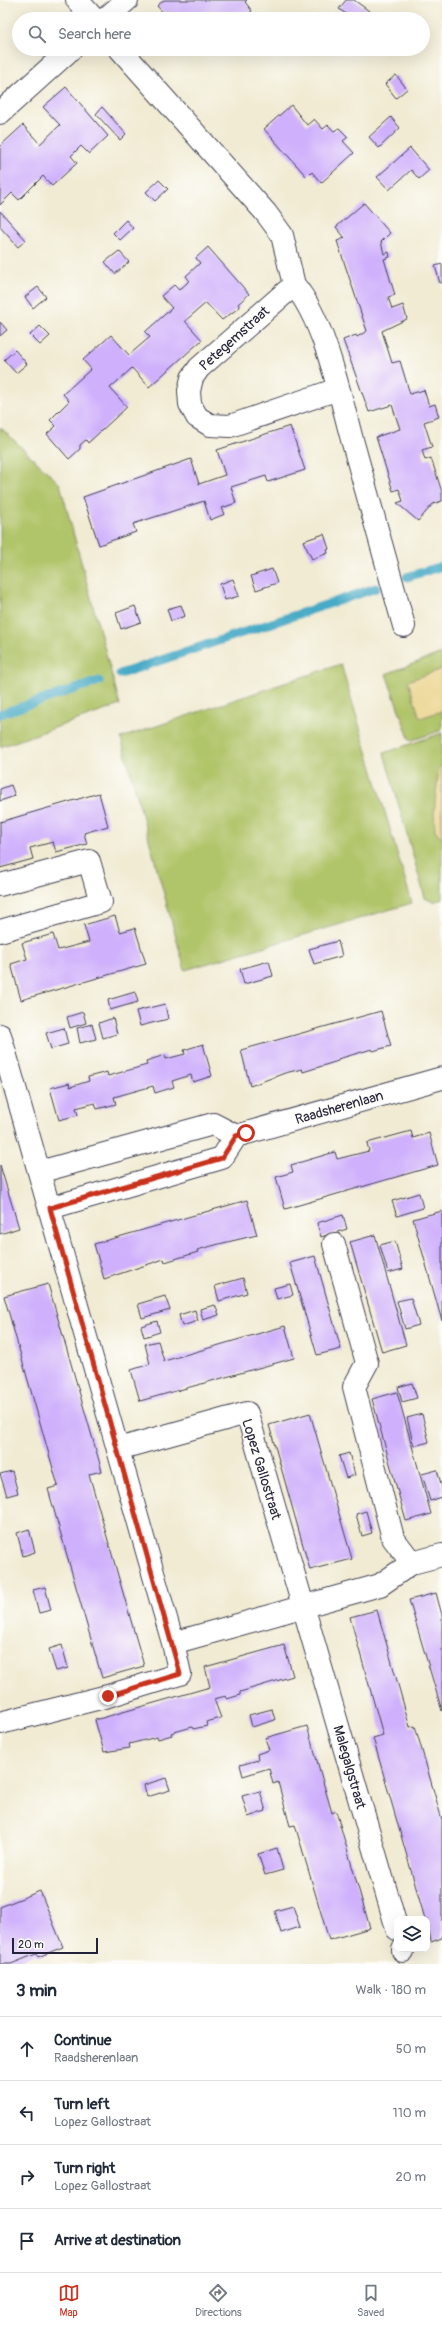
<!DOCTYPE html>
<html lang="en">
<head>
<meta charset="utf-8">
<style>
  :root { --surface:#fff; --page:#f2f2f3; --text:#1f2937; --muted:#747a83; --line:#e0e1e3; --accent:#c8321e }
  body { margin:0; font-family:Pangolin,sans-serif; background:var(--page); color:var(--text) }
  .controls { position:absolute; right:12px; bottom:12px; display:grid; overflow:hidden; border-radius:8px; box-shadow:0 4px 16px #0002 }
  .controls button { width:36px; height:36px; display:grid; place-items:center; padding:0; border:0; border-bottom:1px solid var(--line); background:var(--surface); color:var(--text); font:20px sans-serif }
  .scale { position:absolute; left:12px; bottom:10px; width:86px; box-sizing:border-box; padding-left:4px; border:2px solid #22223b; border-top:0; font-size:11px; line-height:14px; white-space:nowrap; color:#22223b; -webkit-text-stroke:3px #fdfcf7; paint-order:stroke }
  .stop { position:absolute; width:12px; height:12px; margin:-9px; border:3px solid #c8321e; border-radius:50%; background:#fff }
  .stop.end { background:#c8321e; border-color:#fff; box-shadow:0 1px 4px #0008 }
  .list { margin:0; padding:0; list-style:none }
  h2 { display:flex; justify-content:space-between; align-items:center; height:52px; margin:0; padding:0 16px; font-size:17px }
  h2 small { font-size:13px; font-weight:400; color:var(--muted) }
  .list li { display:grid; grid-template-columns:26px 1fr auto; gap:12px; align-items:center; box-sizing:border-box; height:64px; padding:0 16px; border-top:1px solid var(--line) }
  .list b { display:block; font-size:15px; white-space:nowrap }
  .list p { margin:0; font-size:13px; white-space:nowrap; color:var(--muted) }
  .list em { font-size:13px; font-style:normal; color:var(--muted) }
  .icon { flex:none; width:22px; height:22px; fill:none; stroke:currentColor; stroke-width:2; stroke-linecap:round; stroke-linejoin:round }
  .map { position:relative; flex:none; width:442px; height:1964px; overflow:hidden }
  .search { position:absolute; background:var(--surface); box-shadow:0 4px 16px #0002; left:12px; right:12px; top:12px; height:44px; display:flex; align-items:center; gap:10px; box-sizing:border-box; padding:0 14px; border-radius:22px; color:var(--muted); font-size:15px }
  .sheet { height:308px; background:var(--surface) }
  nav { display:flex; justify-content:space-around; align-items:center; box-sizing:border-box; height:56px; border-top:1px solid var(--line); background:var(--surface); font-size:11px; color:var(--muted) }
  nav a { display:grid; justify-items:center; gap:2px }
  nav .on { color:var(--accent) }
  .map>svg:first-child { display:block }
  .green { fill:#b0c469; stroke:#697352 }
  .sand { fill:#eeda9e; stroke:#887e6c }
  .lines { fill:none; stroke-linecap:round; stroke-linejoin:round }
  .stream { stroke:#47aac6; stroke-width:9 }
  .building { fill:#cfb0fc }
  .minor-casing { stroke:#414052; stroke-width:24 }
  .minor { stroke:#fff; stroke-width:22 }
  .route { stroke:#c8321e; stroke-width:5 }
  .labels { text-anchor:middle; stroke-width:3; stroke-linejoin:round; paint-order:stroke }
  .street-label { font-size:14px; fill:#22223b; stroke:#fdfcf7 }
</style>
</head>
<body>
<div class="map">
<svg width="442" height="1964" viewBox="0 0 442 1964">
  <rect width="100%" height="100%" fill="#fdfcf7"/>
  <filter id="ink" filterUnits="userSpaceOnUse"><feTurbulence type="fractalNoise" baseFrequency=".025" numOctaves="2"/><feDisplacementMap in="SourceGraphic" scale="8" xChannelSelector="R" yChannelSelector="G"/><feConvolveMatrix kernelMatrix="1 2 1 2 8 2 1 2 1" color-interpolation-filters="sRGB"/></filter>
  <filter id="wash" filterUnits="userSpaceOnUse"><feTurbulence type="fractalNoise" baseFrequency=".012" numOctaves="4" result="noise"/><feDisplacementMap in="SourceGraphic" scale="16" xChannelSelector="R" yChannelSelector="G"/><feGaussianBlur stdDeviation="0.9" result="paint"/><feColorMatrix in="noise" values="0 0 0 0 0 0 0 0 0 0 0 0 0 0 0 0 0 1.4 0 .05"/><feComposite in="paint" operator="in"/></filter>
  <g filter="url(#wash)">
    <rect width="100%" height="100%" fill="#f1ebd3"/>
    <path class="green" d="M0,427L60,484L120,705L0,747Z
      M442,653V730L410,741L386,674Z
      M341,664L412,903L185,970L121,738Z
      M442,733V899L433,902L425,898L384,753Z"/>
    <path class="sand" d="M442,669V711L420,718L408,681Z
      M442,765V838L435,830L434,813L439,768Z"/>
    <g class="lines">
      <path class="stream" d="M407,577L442,566
        M120,674L376,588
        M0,714L99,681"/>
    </g>
    <g id="blocks">
      <path class="building" d="M164,0H247L245,2L252,11L246,16L249,19H169L157,6Z
        M346,0H354L369,11L363,19H353L339,9Z
        M396,75L407,89L396,98L385,84Z
        M66,87L108,136L89,154L81,146L71,156L77,163L52,186L43,176L19,200L12,193L0,205V146L23,125L40,144L60,125L43,107Z
        M291,105L307,125L314,119L323,129L328,125L334,131L339,128L348,137L343,141L354,153L321,183L312,172L307,177L264,129Z
        M102,107L126,134L120,140L96,114Z
        M391,117L400,128L379,148L369,137Z
        M410,148L429,170L419,179L411,170L389,190L377,177Z
        M159,180L168,189L155,201L146,192Z
        M364,203L390,233L381,242L384,254L389,252L390,257L384,259L395,295L388,297L392,309L403,305L407,319L382,331L392,363L400,361L410,394L424,390L429,406L435,404L439,417L424,422L432,447L422,450L425,460L431,458L442,492V501L433,504L418,521L397,503L403,501L399,489L393,491L376,437L400,429L392,405L369,412L343,340L356,335L357,337L367,331L337,241L345,238L336,227Z
        M0,211L26,240L18,247L0,227Z
        M126,220L133,228L120,240L113,233Z
        M208,247L249,294L238,304L240,307L222,320L206,303L185,321L202,340L149,387L132,368L119,380L110,388L127,407L88,443L86,440L80,445V449L69,459L47,434L56,426L50,420L69,401L63,394L91,369L83,360L111,335L129,355L150,337L145,332L172,308L161,296L174,285L179,290L187,283L189,280L186,276L200,263L196,258Z
        M119,251L129,262L115,274L105,262Z
        M442,264V283H440L435,266Z
        M38,287L46,297L33,308L25,297Z
        M0,322L7,330L0,336Z
        M40,326L50,336L40,345L30,335Z
        M15,350L27,364L16,373L4,360Z
        M290,426L305,470L268,482L266,476L231,487L236,503L222,508L225,514L210,520L204,501L133,524L136,532L99,545L83,497L191,459L199,484L225,475L217,450Z
        M324,534L329,549L327,550L328,553L312,559L303,541Z
        M272,569L277,583L256,590L251,576Z
        M233,579L239,596L225,600L220,584Z
        M181,605L185,616L171,621L167,609Z
        M135,606L141,622L121,629L116,613Z
        M11,785L15,796L0,801V789Z
        M99,793L108,826L84,833L87,844L56,852L53,842L30,848L33,859L0,868V822Z
        M115,916L120,932L135,928L146,964L21,1000L11,964L27,959L22,943L53,934L58,950L89,942L84,925Z
        M338,941L342,956L314,964L309,949Z
        M269,961L273,976L244,984L240,969Z
        M135,992L138,1002L110,1010L108,1000Z
        M165,1004L168,1019L140,1026L136,1011Z
        M381,1011L391,1046L373,1051L372,1049L338,1059V1061L303,1072L302,1069L285,1073L250,1086L241,1050Z
        M83,1012L86,1023L70,1028L67,1017Z
        M113,1018L117,1034L103,1038L99,1023Z
        M92,1024L96,1039L80,1043L77,1028Z
        M64,1028L68,1044L51,1049L46,1033Z
        M203,1044L212,1076L193,1082L191,1075L172,1081L174,1087L155,1093L153,1086L114,1097L116,1104L97,1109L95,1103L76,1108L78,1115L59,1120L50,1088L69,1083L70,1087L89,1081L88,1077L107,1072L108,1076L147,1065L146,1061L165,1055L166,1059L185,1054L184,1050Z
        M411,1131L413,1138L429,1133L438,1165L285,1209L276,1177L293,1172L291,1165L335,1152L337,1159L369,1151L367,1143Z
        M0,1165L19,1228L0,1234Z
        M419,1193L423,1208L397,1216L392,1201Z
        M247,1200L257,1235L219,1244L197,1250L198,1252L165,1262L164,1259L104,1279L94,1244Z
        M442,1211V1321L413,1219Z
        M343,1215L347,1229L321,1237L317,1223Z
        M375,1235L406,1345L382,1352L350,1242Z
        M395,1241L403,1269L388,1273L380,1245Z
        M315,1256L341,1349L317,1355L290,1263Z
        M243,1278L247,1293L219,1301L215,1286Z
        M48,1284L102,1471L89,1474L144,1666L102,1678L48,1489L58,1486L4,1296Z
        M290,1284L293,1295L277,1299L274,1288Z
        M165,1296L170,1310L142,1318L138,1304Z
        M411,1298L419,1325L405,1329L397,1301Z
        M215,1305L219,1315L203,1320L200,1309Z
        M195,1310L198,1321L182,1326L179,1315Z
        M157,1321L160,1332L144,1337L141,1326Z
        M285,1326L294,1358L140,1401L131,1370L150,1364L145,1344L158,1341L164,1361Z
        M412,1383L417,1398L402,1402L398,1387Z
        M397,1392L431,1514L406,1521L372,1399Z
        M310,1413L352,1559L310,1570L269,1425Z
        M422,1414L429,1442L414,1446L407,1418Z
        M349,1453L355,1475L346,1478L339,1456Z
        M437,1470L442,1487V1497L430,1501L422,1474Z
        M12,1471L18,1493L7,1496L0,1474Z
        M366,1511L372,1533L362,1536L356,1514Z
        M29,1529L35,1552L23,1556L17,1533Z
        M45,1587L51,1610L39,1613L33,1590Z
        M436,1593L442,1615V1711L409,1600Z
        M377,1610L410,1727L415,1726L442,1820V1938L431,1942L427,1919H425L373,1738L383,1735L350,1617Z
        M62,1645L68,1668L56,1671L49,1649Z
        M284,1645L293,1676L240,1692V1695L227,1699L226,1696L214,1699L221,1718L206,1722L207,1726L193,1729L192,1727L171,1733L172,1735L158,1739L157,1737L129,1744L130,1748L104,1752L95,1720L210,1687L205,1667Z
        M272,1709L275,1720L252,1727L249,1715Z
        M307,1726L332,1813L336,1811L370,1928L329,1940L295,1825L290,1826L278,1782L273,1784L269,1768L243,1776L240,1765L258,1760L257,1754L269,1750L265,1738Z
        M166,1778L170,1790L147,1797L144,1785Z
        M260,1791L266,1811L248,1817L242,1796Z
        M277,1848L283,1870L265,1875L258,1854Z
        M40,1891L63,1947L38,1957L36,1954L11,1964H0V1907Z
        M293,1906L300,1927L281,1933L275,1911Z"/>
    </g>
  </g>
  <g filter="url(#ink)">
    <use href="#blocks" fill-opacity="0" stroke="#414052" stroke-width="1"/>
    <g class="lines">
      <defs>
        <path id="minor" d="M77,0L94,19
          M105,19L127,0
          M120,49L266,213L282,235L294,285
          M0,113L71,49
          M338,389L230,426L210,425L197,417L190,404L189,391L192,378L199,368L294,285C324,320 339,391 351,436C369,500 387,563 404,626
          M0,885L89,861L101,902L0,931
          M0,1035L173,1643L380,1585L412,1563L442,1555
          M39,1172L213,1124L236,1136L442,1078
          M50,1208L222,1158L236,1136
          M334,1244L367,1363L354,1387L393,1538L412,1563
          M118,1449L247,1413L397,1929
          M0,1723L108,1696L180,1674L173,1643
          M403,1949V1951"/>
      </defs>
      <use href="#minor" class="minor-casing"/>
      <use href="#minor" class="minor"/>
    </g>
  </g>
  <g class="lines" filter="url(#ink)">
    <path class="route" d="M108,1696L180,1674L50,1208L222,1158L236,1136L246,1133"/>
  </g>
  <g class="labels">
    <g class="street-label">
      <text transform="translate(234 338) rotate(-42)" y="5">Petegemstraat</text>
      <text transform="translate(339 1107) rotate(-16)" y="5">Raadsherenlaan</text>
      <text transform="translate(262 1469) rotate(73)" y="5">Lopez Gallostraat</text>
      <text transform="translate(350 1767) rotate(74)" y="5">Malegalgstraat</text>
    </g>
  </g>
</svg>
<div class="controls">
<button><svg class="icon" aria-label="layers" viewBox="0 0 24 24"><path d="M12 4l9 5-9 5-9-5zM3 14l9 5 9-5"/></svg></button>
</div>
<div class="scale">20 m</div>
<div class="stop" style="left:246px;top:1133px"></div>
<div class="stop end" style="left:108px;top:1696px"></div>
<div class="search"><svg class="icon" aria-label="search" viewBox="0 0 24 24"><circle cx="10" cy="10" r="6"/><path d="M15 15l6 6"/></svg>Search here</div>
</div>
<section class="sheet">
<h2>3 min<small>Walk · 180 m</small></h2>
<ul class="list">
<li><svg class="icon" aria-label="ahead" viewBox="0 0 24 24"><path d="M12 20V5M6 11l6-6 6 6"/></svg><div><b>Continue</b><p>Raadsherenlaan</p></div><em>50 m</em></li>
<li><svg class="icon" aria-label="left" viewBox="0 0 24 24"><path d="M17 20v-9H6M10 6l-5 5 5 5"/></svg><div><b>Turn left</b><p>Lopez Gallostraat</p></div><em>110 m</em></li>
<li><svg class="icon" aria-label="right" viewBox="0 0 24 24"><path d="M7 20v-9h11M14 6l5 5-5 5"/></svg><div><b>Turn right</b><p>Lopez Gallostraat</p></div><em>20 m</em></li>
<li><svg class="icon" aria-label="arrive" viewBox="0 0 24 24"><path d="M6 21V4h12l-3 4 3 4H6"/></svg><div><b>Arrive at destination</b></div></li>
</ul>
</section>
<nav>
<a class="on"><svg class="icon" aria-label="map" viewBox="0 0 24 24"><path d="M3 6l6-2 6 2 6-2v14l-6 2-6-2-6 2zM9 4v14M15 6v14"/></svg>Map</a>
<a><svg class="icon" aria-label="directions" viewBox="0 0 24 24"><path d="M12 3l9 9-9 9-9-9zM9 14v-3h6M13 9l2 2-2 2"/></svg>Directions</a>
<a><svg class="icon" aria-label="saved" viewBox="0 0 24 24"><path d="M7 4h10v16l-5-4-5 4z"/></svg>Saved</a>
</nav>
</body>
</html>
